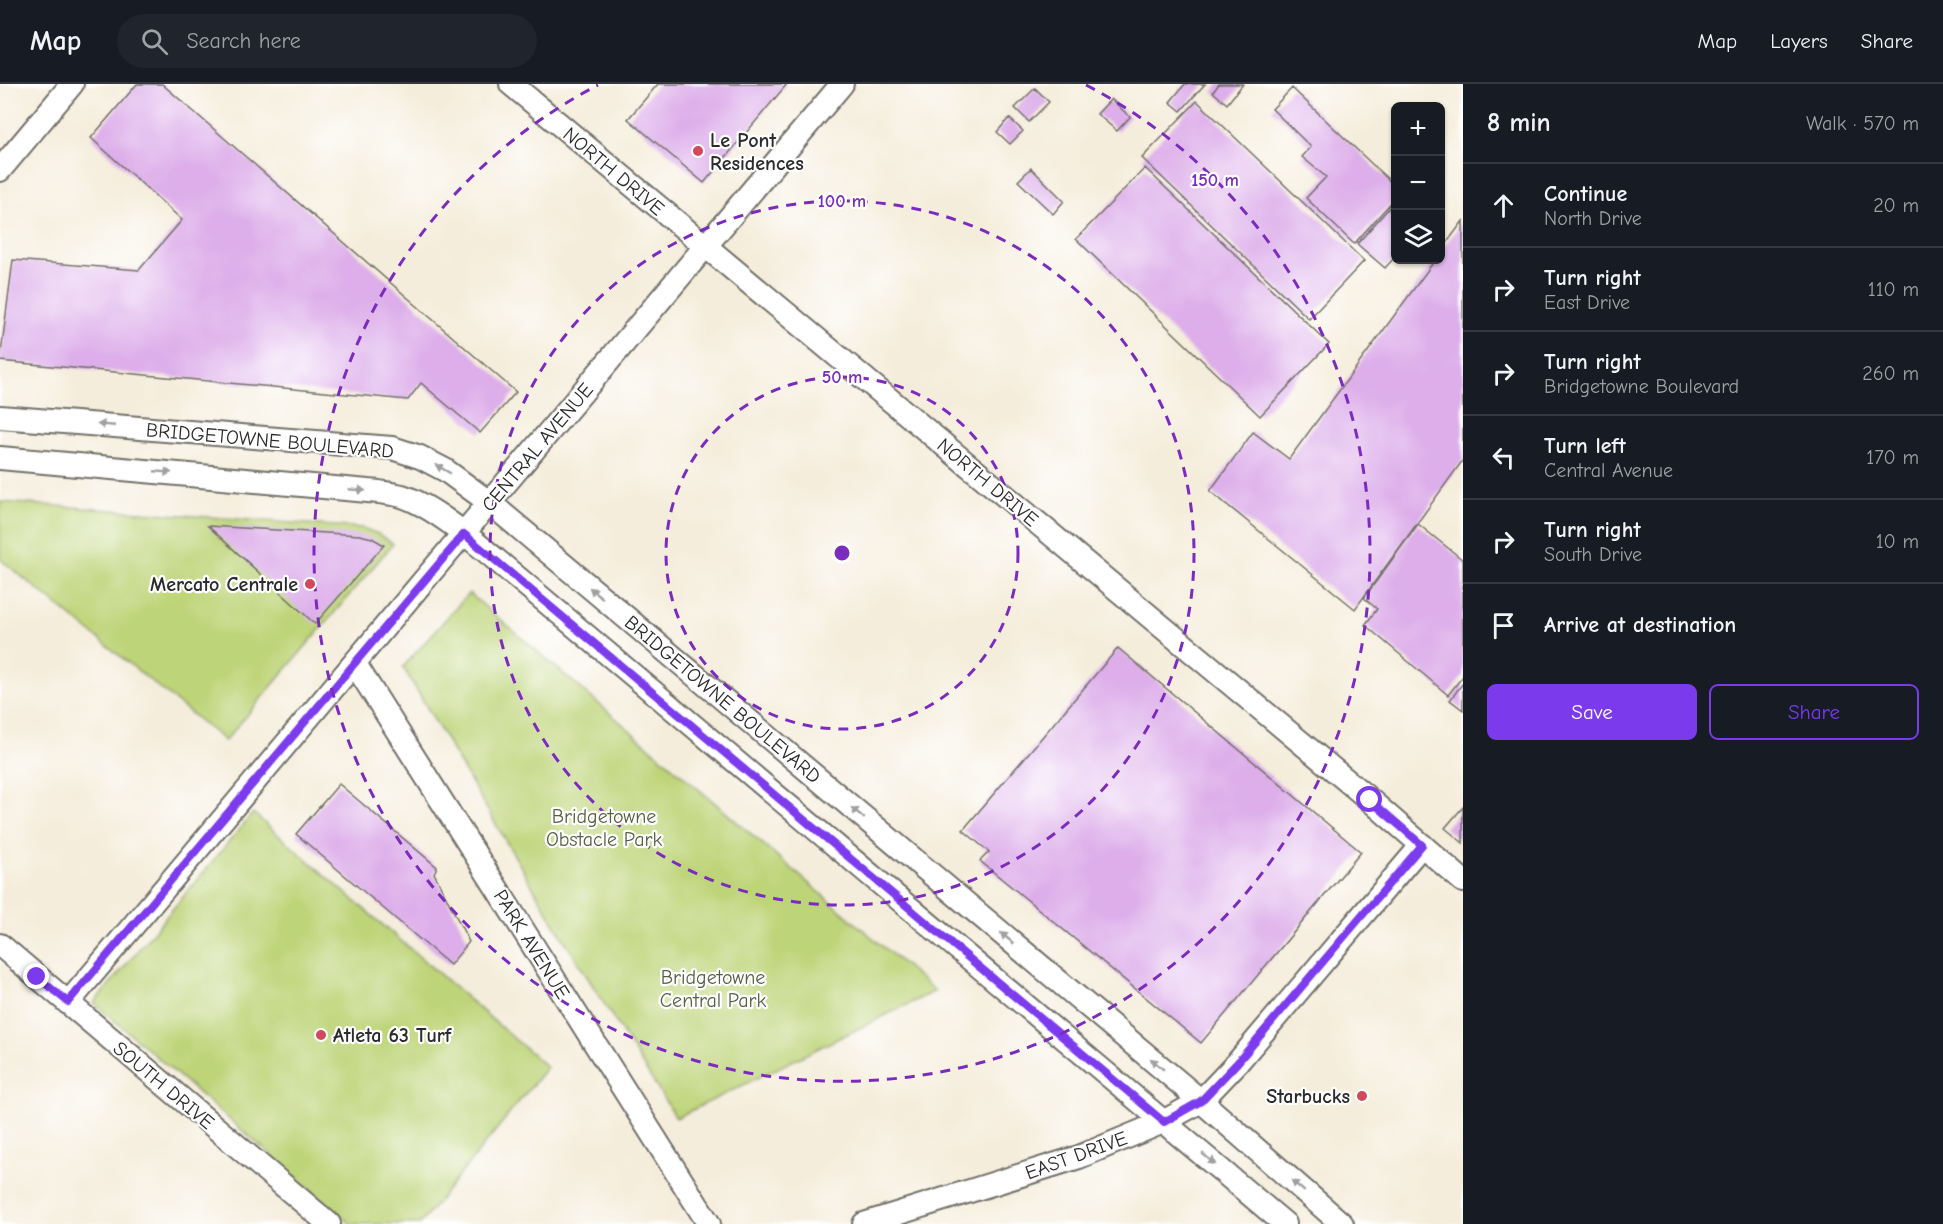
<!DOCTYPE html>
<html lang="en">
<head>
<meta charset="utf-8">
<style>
  :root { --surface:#171b24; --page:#20242c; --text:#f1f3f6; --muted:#9ea1a6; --line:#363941; --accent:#7c3aed }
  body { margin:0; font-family:"Comic Neue",sans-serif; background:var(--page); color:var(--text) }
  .controls { position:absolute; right:18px; top:18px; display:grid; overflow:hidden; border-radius:9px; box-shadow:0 2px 4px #0004 }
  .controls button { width:54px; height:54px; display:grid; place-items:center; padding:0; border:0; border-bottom:2px solid var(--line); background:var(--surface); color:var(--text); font:30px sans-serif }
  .stop { position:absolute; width:18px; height:18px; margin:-14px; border:4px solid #7c3aed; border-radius:50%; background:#fff }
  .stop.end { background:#7c3aed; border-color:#fff; box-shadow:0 2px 6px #0008 }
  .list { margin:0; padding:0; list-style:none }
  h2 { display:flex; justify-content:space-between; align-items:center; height:78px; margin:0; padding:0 24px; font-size:26px }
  h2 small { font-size:20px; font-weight:400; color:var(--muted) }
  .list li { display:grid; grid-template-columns:39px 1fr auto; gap:18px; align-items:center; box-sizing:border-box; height:84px; padding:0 24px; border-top:2px solid var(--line) }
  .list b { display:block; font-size:22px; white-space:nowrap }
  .list p { margin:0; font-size:20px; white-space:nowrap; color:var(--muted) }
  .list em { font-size:20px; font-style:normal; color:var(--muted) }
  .actions { display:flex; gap:12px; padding:18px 24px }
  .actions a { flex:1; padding:14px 0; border:2px solid var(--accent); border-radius:9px; text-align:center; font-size:21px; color:var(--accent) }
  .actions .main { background:var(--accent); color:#fff }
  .icon { flex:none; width:33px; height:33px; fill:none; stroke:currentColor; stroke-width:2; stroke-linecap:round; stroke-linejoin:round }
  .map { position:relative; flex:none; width:1463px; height:1140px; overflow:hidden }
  header { display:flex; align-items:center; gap:36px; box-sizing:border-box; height:84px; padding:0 30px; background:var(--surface); border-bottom:2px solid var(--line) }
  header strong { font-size:28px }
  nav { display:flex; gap:33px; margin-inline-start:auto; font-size:21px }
  .search { width:420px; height:54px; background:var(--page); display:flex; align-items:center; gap:15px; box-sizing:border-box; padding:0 21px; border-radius:33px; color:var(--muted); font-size:22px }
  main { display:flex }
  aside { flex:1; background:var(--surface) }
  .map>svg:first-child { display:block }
  .green { fill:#bed478; stroke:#748052; stroke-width:1.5 }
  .building { fill:#ddaeea }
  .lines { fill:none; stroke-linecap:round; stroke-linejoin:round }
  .minor-casing { stroke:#726f69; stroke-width:26 }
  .minor { stroke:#fff; stroke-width:22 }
  .oneway { fill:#a0a0a0 }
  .route { stroke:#7c3aed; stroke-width:8 }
  .ring { fill:none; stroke:#7b2cbf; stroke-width:3; stroke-dasharray:10 8 }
  .poi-dot { fill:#d1495b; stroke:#fff; stroke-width:2 }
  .labels { text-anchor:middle; stroke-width:4.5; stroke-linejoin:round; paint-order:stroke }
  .poi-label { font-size:20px; font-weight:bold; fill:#2b2b2b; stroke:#fff; text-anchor:start }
  .street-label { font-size:20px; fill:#2b2b2b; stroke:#fff }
  .park-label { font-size:20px; fill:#575e42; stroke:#fff }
  .centre { fill:#7b2cbf; stroke:#fff; stroke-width:3 }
  .ring-label { font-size:18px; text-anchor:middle; font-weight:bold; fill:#7b2cbf; stroke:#fff; stroke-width:4.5; stroke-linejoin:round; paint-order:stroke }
</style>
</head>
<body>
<header>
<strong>Map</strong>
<div class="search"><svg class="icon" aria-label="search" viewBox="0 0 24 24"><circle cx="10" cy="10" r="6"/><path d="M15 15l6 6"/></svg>Search here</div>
<nav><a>Map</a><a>Layers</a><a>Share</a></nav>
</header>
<main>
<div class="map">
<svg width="1463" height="1140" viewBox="0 0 1463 1140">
  <rect width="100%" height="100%" fill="#fff"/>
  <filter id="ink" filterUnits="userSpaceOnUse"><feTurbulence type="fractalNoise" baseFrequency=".0167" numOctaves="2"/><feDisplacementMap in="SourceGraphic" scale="12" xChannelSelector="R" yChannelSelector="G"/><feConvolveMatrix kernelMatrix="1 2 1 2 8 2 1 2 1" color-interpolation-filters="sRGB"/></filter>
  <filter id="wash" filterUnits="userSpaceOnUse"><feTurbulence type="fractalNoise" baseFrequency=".008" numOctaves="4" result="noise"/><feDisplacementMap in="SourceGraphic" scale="24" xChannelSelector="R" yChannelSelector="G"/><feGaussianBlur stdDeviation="1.35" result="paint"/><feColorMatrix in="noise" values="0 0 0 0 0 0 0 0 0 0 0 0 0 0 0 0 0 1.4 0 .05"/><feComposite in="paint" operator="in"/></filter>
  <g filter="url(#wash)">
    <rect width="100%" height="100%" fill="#f5eddb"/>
    <path class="green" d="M0,418L362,444L378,450L393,460L225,657L0,475Z
      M469,509L935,907L676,1034L566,859L403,583Z
      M253,729L547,983L420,1140H351L94,919Z"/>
    <g id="blocks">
      <path class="building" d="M137,0H162L516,308L480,349L421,299L408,316L0,277L13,176L139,186L182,136L91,54Z
        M658,0H787L704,99L628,35Z
        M1185,0H1205L1181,27L1170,18Z
        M1219,0H1243L1227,20L1213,8Z
        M1035,4L1049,18L1029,38L1015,24Z
        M1292,4L1396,103V113L1354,160L1306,114L1326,93L1302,73L1311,63L1272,25Z
        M1111,15L1130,33L1117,47L1097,30Z
        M1197,17L1364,177L1309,235L1142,74Z
        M1009,34L1023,47L1010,60L997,48Z
        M1031,84L1064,117L1053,130L1018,97Z
        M1145,84L1329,260L1260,332L1076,155Z
        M1396,116V172L1385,184L1357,160Z
        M1463,137V376L1355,525L1210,407L1253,348L1289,375L1435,176H1440V168Z
        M1418,440L1463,476V592L1448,611L1365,541L1377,525L1364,514Z
        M208,442L360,451L372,454L384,461L315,540Z
        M1118,564L1361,768L1201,959L980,777L989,768L963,746Z
        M1463,599V626L1450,616Z
        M339,700L437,783L434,789L469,858L450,881L296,750Z
        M1463,723V759L1445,744Z"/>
    </g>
  </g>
  <g filter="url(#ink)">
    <use href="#blocks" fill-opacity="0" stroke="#726f69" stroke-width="1.5"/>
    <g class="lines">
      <defs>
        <path id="minor" d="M511,0L1370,716L1463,797
          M0,86L72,0
          M0,333L392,364L420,373L445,386L490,419L1201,1017L1342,1140
          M0,374L379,408C386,409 395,410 402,412C437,423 484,466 513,490L1285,1140
          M355,580L709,1140
          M0,861L329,1140
          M68,919L842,0
          M864,1140L1079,1073L1163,1038L1201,1017L1237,979L1422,761"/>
      </defs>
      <use href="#minor" class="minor-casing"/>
      <use href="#minor" class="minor"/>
    </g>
    <defs><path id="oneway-solid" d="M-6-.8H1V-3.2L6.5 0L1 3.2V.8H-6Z" transform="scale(1.5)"/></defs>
    <g class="oneway">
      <use href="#oneway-solid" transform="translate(106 341) rotate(-175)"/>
      <use href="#oneway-solid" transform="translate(443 385) rotate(-150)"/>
      <use href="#oneway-solid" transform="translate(163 388) rotate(5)"/>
      <use href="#oneway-solid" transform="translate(357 406) rotate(5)"/>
      <use href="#oneway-solid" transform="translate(596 509) rotate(-140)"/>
      <use href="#oneway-solid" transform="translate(858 729) rotate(-140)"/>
      <use href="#oneway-solid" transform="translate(1007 854) rotate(-140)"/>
      <use href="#oneway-solid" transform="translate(1157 980) rotate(-140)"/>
      <use href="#oneway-solid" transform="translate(1209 1075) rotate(40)"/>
      <use href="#oneway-solid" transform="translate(1298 1102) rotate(-139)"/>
    </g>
  </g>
  <g class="lines" filter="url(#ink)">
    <path class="route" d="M37,893L68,918L464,450L1164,1038L1201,1017L1237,979L1422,761L1370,716"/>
  </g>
  <g class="ring">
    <circle cx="842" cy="469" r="176"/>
    <circle cx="842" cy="469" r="352"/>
    <path d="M1086 1A528 528 0 1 1 598 1"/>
  </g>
  <g class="poi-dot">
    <circle cx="698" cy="67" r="6"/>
    <circle cx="310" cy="500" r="6"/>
    <circle cx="321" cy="951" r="6"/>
    <circle cx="1362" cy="1012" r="6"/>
  </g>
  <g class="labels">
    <g class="poi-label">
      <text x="710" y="63">Le Pont<tspan x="710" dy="23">Residences</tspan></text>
      <text x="298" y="507" text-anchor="end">Mercato Centrale</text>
      <text x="333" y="958">Atleta 63 Turf</text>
      <text x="1350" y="1019" text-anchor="end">Starbucks</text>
    </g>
    <g class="street-label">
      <text transform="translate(614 87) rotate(40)" y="7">NORTH DRIVE</text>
      <text transform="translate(270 356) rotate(5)" y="7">BRIDGETOWNE BOULEVARD</text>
      <text transform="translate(537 363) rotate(-50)" y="7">CENTRAL AVENUE</text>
      <text transform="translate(988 398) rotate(40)" y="7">NORTH DRIVE</text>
      <text transform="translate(723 615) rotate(40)" y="7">BRIDGETOWNE BOULEVARD</text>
      <text transform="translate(532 860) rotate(58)" y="7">PARK AVENUE</text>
      <text transform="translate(164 1001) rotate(40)" y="7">SOUTH DRIVE</text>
      <text transform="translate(1076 1071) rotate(-20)" y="7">EAST DRIVE</text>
    </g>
    <g class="park-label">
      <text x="604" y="739">Bridgetowne<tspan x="604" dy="23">Obstacle Park</tspan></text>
      <text x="713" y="900">Bridgetowne<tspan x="713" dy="23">Central Park</tspan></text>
    </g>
  </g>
  <circle cx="842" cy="469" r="9" class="centre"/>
  <g class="ring-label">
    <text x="1215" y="102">150 m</text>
    <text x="842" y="123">100 m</text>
    <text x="842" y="299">50 m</text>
  </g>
</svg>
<div class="controls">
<button>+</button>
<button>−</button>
<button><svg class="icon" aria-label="layers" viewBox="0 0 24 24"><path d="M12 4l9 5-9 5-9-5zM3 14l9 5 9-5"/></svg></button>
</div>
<div class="stop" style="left:1370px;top:716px"></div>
<div class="stop end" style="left:37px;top:893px"></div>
</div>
<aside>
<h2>8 min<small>Walk · 570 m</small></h2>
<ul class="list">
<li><svg class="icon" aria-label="ahead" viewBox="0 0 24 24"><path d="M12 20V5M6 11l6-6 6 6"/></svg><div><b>Continue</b><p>North Drive</p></div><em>20 m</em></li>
<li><svg class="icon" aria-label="right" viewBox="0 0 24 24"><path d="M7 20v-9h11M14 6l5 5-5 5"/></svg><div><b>Turn right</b><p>East Drive</p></div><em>110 m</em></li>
<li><svg class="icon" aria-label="right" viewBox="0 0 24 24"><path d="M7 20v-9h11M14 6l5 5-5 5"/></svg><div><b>Turn right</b><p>Bridgetowne Boulevard</p></div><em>260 m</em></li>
<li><svg class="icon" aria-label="left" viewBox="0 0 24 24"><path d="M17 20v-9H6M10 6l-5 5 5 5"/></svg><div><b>Turn left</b><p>Central Avenue</p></div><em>170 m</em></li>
<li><svg class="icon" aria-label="right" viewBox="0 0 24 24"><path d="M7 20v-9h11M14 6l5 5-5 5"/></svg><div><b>Turn right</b><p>South Drive</p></div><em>10 m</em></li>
<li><svg class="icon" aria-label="arrive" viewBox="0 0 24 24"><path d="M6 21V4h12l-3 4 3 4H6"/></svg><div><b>Arrive at destination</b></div></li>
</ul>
<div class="actions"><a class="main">Save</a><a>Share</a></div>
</aside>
</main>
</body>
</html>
